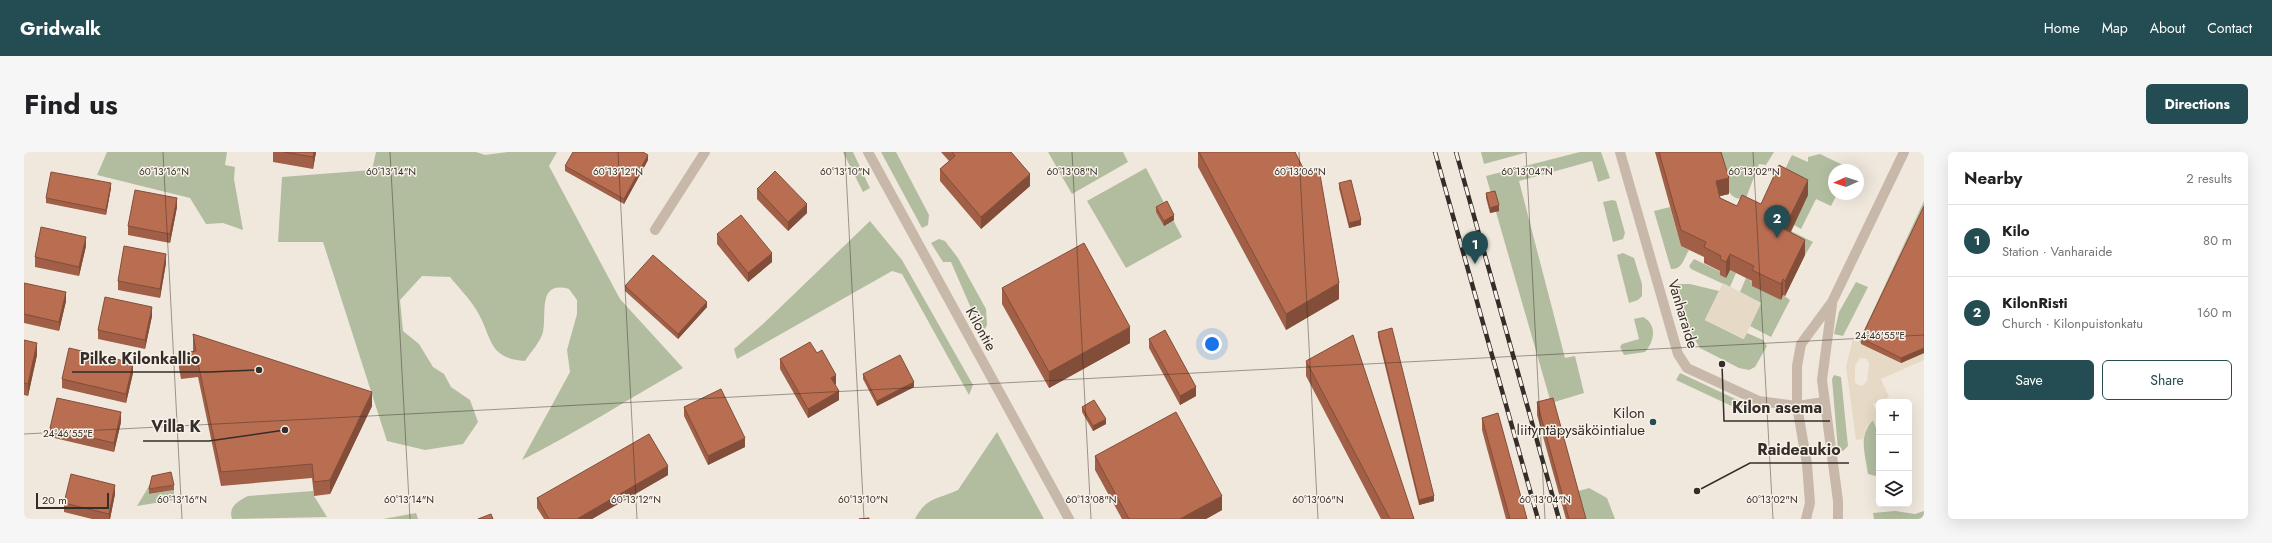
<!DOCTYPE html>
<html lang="en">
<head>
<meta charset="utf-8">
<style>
  :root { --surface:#fff; --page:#f6f6f6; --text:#202124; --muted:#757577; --line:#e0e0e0; --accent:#234d52 }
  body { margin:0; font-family:Jost,sans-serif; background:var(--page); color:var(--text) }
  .controls { position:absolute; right:12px; bottom:12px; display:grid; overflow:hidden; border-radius:6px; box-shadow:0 4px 16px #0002 }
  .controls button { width:36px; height:36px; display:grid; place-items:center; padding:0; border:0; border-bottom:1px solid var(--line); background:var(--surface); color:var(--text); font:20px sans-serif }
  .compass { position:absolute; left:1804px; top:12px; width:36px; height:36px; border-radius:50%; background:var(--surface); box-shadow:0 4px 16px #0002; rotate:267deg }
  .scale { position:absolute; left:12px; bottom:10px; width:73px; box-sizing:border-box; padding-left:4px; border:2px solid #352d29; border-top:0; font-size:11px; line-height:14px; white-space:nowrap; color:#352d29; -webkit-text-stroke:3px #f8f2e9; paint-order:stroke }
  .you { position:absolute; left:1188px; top:192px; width:14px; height:14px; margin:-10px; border:3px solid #fff; border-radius:50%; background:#1a73e8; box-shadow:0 0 0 6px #1a73e833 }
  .badge { display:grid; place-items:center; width:26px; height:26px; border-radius:50%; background:var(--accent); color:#fff; font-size:13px; font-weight:700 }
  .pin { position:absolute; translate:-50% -33px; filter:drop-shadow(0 1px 2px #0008) }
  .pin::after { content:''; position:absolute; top:21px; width:14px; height:12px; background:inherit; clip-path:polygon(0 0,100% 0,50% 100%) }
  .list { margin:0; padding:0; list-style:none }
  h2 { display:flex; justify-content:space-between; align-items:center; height:52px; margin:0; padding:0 16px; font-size:17px }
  h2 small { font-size:13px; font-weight:400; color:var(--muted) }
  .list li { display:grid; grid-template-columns:26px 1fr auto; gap:12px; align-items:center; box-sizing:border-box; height:72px; padding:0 16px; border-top:1px solid var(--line) }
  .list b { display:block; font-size:15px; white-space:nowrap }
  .list p { margin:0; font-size:13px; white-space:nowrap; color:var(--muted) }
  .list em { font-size:13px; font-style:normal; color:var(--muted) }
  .actions { display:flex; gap:8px; padding:12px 16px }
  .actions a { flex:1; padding:9px 0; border:1px solid var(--accent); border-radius:6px; text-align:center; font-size:14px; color:var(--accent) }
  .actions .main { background:var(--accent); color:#fff }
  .icon { flex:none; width:22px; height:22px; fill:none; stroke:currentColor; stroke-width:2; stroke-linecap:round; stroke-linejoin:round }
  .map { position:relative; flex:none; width:1900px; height:367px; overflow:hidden; border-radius:6px }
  header { display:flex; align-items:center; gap:24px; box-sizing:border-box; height:56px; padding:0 20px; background:var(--accent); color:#fff }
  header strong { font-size:19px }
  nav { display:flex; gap:22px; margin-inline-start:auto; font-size:14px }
  .intro { display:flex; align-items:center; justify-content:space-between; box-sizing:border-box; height:96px; padding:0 24px }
  h1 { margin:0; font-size:28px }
  .button { padding:10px 18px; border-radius:6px; background:var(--accent); color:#fff; font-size:14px; font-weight:700 }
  main { display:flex; gap:24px; padding:0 24px }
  aside { flex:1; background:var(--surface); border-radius:6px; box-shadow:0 4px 16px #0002 }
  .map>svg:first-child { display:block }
  .green { fill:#b2bd9f }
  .plaza { fill:#e6d9c6; fill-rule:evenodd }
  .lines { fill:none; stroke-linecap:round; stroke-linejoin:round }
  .minor { stroke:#c7b8aa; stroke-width:10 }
  .tertiary { stroke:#c7b8aa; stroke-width:10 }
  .rail-casing { stroke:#352d29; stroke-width:4.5 }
  .rail { stroke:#f8f2e9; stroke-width:3; stroke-dasharray:9; stroke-linecap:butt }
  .wall { fill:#a05f46 }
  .shaded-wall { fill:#824d39 }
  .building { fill:#ba6e51; stroke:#824d39 }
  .ticks { fill:none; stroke:#352d29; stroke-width:1; stroke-opacity:0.45 }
  .poi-dot { fill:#234d52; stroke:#f8f2e9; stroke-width:1.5 }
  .labels { text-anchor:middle; stroke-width:3; stroke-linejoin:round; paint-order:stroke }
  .street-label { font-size:15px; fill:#352d29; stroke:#f8f2e9 }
  .poi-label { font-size:15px; fill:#352d29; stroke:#f8f2e9; text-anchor:end }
  .ticks-label { font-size:10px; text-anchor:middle; fill:#352d29; stroke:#f8f2e9; stroke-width:3; stroke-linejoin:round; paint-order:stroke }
  .leader { fill:none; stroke:#352d29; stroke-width:1.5 }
  .callout-dot { fill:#352d29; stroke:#f8f2e9; stroke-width:1.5 }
  .callout-label { font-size:16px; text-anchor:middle; font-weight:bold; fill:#352d29; stroke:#f8f2e9; stroke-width:3; stroke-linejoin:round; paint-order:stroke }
</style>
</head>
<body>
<header>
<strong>Gridwalk</strong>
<nav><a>Home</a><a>Map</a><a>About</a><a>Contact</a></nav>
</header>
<div class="intro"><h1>Find us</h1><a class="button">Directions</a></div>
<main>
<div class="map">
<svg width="1900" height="367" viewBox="0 0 1900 367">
  <rect width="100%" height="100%" fill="#f0e8dd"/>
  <path class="green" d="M83,0H203L201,13L211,15L210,27L219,78L199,71L182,72L166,46L73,23Z
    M352,0H452L461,3L484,0H533L525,14L596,147L659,216C605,247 553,280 498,308L546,220L543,198L553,162V148L545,137C513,128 523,162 519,180C517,189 506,201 501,209C463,206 469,186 453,159C446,147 435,136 426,125L398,124L376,148L379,179L395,192L409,215L420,222L427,235L446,248L454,270L439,292L401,298L363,289L299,90H254L258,25L348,18Z
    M819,0H829L846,36L839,40Z
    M857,0H872L905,63L904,73L898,76Z
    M1024,0H1099L1104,10L1048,42Z
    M1457,0H1504L1460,12Z
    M1556,0H1577L1586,26L1574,30L1568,9L1495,29L1541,206L1551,204L1560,241L1527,251L1472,60L1475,58L1468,45L1462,24Z
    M1693,0H1750L1742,13L1735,12L1722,46C1700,53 1697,15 1693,0Z
    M1796,2L1823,15L1824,18H1810V42H1813L1807,54L1792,47L1777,77L1770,73L1755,29L1768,3L1784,10V5Z
    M1122,16L1158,85L1102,116L1063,49Z
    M1588,48L1592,49L1601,81L1599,87L1589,90L1579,50Z
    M1900,49V59L1837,192L1835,189Z
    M1646,55L1657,94L1665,98C1660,106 1658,118 1647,117L1630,59Z
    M846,69L878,108L949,233L945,243L878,122L868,119L713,207L710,197L739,172Z
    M1767,79L1789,90L1781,103L1760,93Z
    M915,87L921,89L934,106L962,157L963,173L961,177H956L927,110H919L907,91Z
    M1599,101L1610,106L1618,132V144L1614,148L1605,151L1593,103Z
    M1670,107L1697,120L1702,126L1706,118L1712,121L1706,135L1667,117L1665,114Z
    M1722,126L1757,148L1759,143L1766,148L1747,185L1726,174L1737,151L1716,140Z
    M1832,130L1844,135L1819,184L1810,182L1815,160Z
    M1651,132H1666L1695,139L1681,168L1719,187L1723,181L1739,188L1743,194L1731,215L1725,218L1715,216L1676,196L1665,178Z
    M1619,165C1634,173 1630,190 1621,200L1600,203L1596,195L1598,192L1615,187L1610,167Z
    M1656,221L1720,251L1716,258L1652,228Z
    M1810,223L1817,225L1824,294L1819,299L1814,298L1808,227Z
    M1849,268L1855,283V325L1844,322C1841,301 1834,284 1849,268Z
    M973,280L1020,367H891C902,345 915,347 934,338Z
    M128,329L126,342L150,338V348L113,354Z
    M1565,336L1583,346L1591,367H1559L1551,340Z
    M289,339L290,344L303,365L208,367C204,355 214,349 224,344Z
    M1871,359L1891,362L1900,359V367H1850L1849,361Z
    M392,361L394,367H359Z"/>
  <path class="plaza" d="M1699,131L1737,151L1720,187L1681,168Z
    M1829,186L1837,192L1877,211L1900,201V208L1857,227L1865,245L1849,252L1855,266V283L1849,268L1842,275L1839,287L1832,288L1822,215ZM1836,206L1843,207L1845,212L1843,229L1838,234L1834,233L1831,230V214Z"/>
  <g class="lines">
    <path class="minor" d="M1596,0L1654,202L1663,216L1735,249L1773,254L1800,250
      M631,78L681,0"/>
    <path class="tertiary" d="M844,0L1045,367
      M1808,152L1798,228L1814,349V367
      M1782,367L1786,351L1783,312L1773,254V214L1777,192L1808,150L1880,0"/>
    <defs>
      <path id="rail" d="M1411,0L1514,367
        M1432,0L1535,367"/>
    </defs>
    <use href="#rail" class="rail-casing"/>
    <use href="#rail" class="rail"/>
  </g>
  <path class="wall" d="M247,0H292L289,17L249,10V0Z
    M917,0H987L1006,34L957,77L916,29V17L925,9Z
    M1174,0H1271L1315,147L1262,178L1174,15Z
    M1631,0H1697L1705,42L1696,44V46L1713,54L1737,52L1784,43L1767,80L1781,103L1761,144L1759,143L1757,148L1728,134V129L1706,118L1702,126L1696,123V119L1680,111V105L1657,94Z
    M624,8L600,52L541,19V14Z
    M1315,31L1337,73L1325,76L1315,36Z
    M87,36L82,63L22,51V46Z
    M733,37L783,61L764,79L733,47Z
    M1462,41L1475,59L1466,61L1462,46Z
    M1900,54V201L1877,211L1837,192V186Z
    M153,55L146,91L104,83V74Z
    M1132,55L1150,68L1140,74L1132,60Z
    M693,82L748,110L724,130L693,92Z
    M62,94L55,124L11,115V105Z
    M142,111L136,146L94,138V129Z
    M0,131L42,149L35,179L0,171Z
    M601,134L683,155L654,187L601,139Z
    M978,136L1106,191L1025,236L978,152Z
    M128,164L121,197L74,187V178Z
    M1354,180L1410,349L1395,353L1354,185Z
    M169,182L348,254L306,342L290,344L288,326L197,334L174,225L157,227L155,216V202L169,199Z
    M1125,187L1172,244L1156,253L1125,196Z
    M0,188L13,203L4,244L0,243Z
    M793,201L812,232L811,233L815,248L784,266L756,217V207Z
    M1282,209L1390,367H1357L1282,224Z
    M109,221L102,251L38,236V227Z
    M839,222L890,235L853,254L839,227Z
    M1513,250L1562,367H1542L1513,263Z
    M660,255L721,295L684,313L660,264Z
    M1058,255L1082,272L1069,279L1058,260Z
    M1458,266L1503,367H1482L1458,278Z
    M97,270L90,300L26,285V276Z
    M1071,304L1198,358L1182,367H1098L1071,318Z
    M644,323L568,367H520L513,356V346Z
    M150,333V338L125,342V337Z
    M91,342L86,367H68L40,360V351Z"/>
  <path class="shaded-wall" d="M290,0H292L289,17V5Z
    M624,3V8L600,52V47Z
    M1006,22V34L957,77V65Z
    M1705,26V42L1692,45V29Z
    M1784,28V43L1760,93V77Z
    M87,31V36L82,63V58Z
    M153,46V55L146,91V82Z
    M783,52V61L764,79V70Z
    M1475,53V59L1466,61V56Z
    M1150,63V68L1140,74V69Z
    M1337,68V73L1325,76V71Z
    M62,85V94L55,124V115Z
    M1781,88V103L1761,144V129Z
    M748,101V110L724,130V121Z
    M142,102V111L136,146V137Z
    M1706,102V118L1702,126V110Z
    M1759,127V143L1757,148V132Z
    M1315,131V147L1262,178V162Z
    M42,140V149L35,179V170Z
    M683,150V155L654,187V182Z
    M128,155V164L121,197V188Z
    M1106,175V191L1025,236V220Z
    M13,191V203L4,244V232Z
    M1900,196V201L1877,211V206Z
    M109,211V221L102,251V242Z
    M812,223V232L807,235V226Z
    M890,230V235L853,254V249Z
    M1172,235V244L1156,253V244Z
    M815,239V248L784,266V257Z
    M348,240V254L306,342V328Z
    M97,260V270L90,300V291Z
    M1082,267V272L1069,279V274Z
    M721,286V295L684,313V304Z
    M644,314V323L568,367H553Z
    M91,333V342L86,367H85V362Z
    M1198,344V358L1182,367H1156Z
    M1410,344V349L1395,353V348Z"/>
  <path class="building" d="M260,0H290L289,5Z
    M549,0H619L624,3L600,47L541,14Z
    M928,0H987L1006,22L957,65L916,17L931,4Z
    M1175,0H1271L1283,24L1295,17L1315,131L1262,162Z
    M1635,0H1697L1705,26L1692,29L1696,46L1713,54L1718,43L1737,52L1755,13L1784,28L1760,77L1781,88L1761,129L1759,127L1757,132L1728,118L1730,114L1706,102L1702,110L1696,107L1697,104L1680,95L1682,90L1657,78Z
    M751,19L783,52L764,70L733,37Z
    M27,20L87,31L82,58L22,46Z
    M1327,28L1337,68L1325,71L1315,31Z
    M111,38L153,46L146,82L104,74Z
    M1471,39L1475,53L1466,56L1462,41Z
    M1143,49L1150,63L1140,69L1132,55Z
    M1900,54V196L1877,206L1837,186Z
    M717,63L748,101L724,121L693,82Z
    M17,75L62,85L55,115L11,105Z
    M1060,91L1106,175L1025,220L978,136Z
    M100,94L142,102L136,137L94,129Z
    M629,103L683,150L654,182L601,134Z
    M0,131L42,140L35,170L0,162Z
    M81,145L128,155L121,188L74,178Z
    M1368,176L1410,344L1395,348L1354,180Z
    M1141,178L1172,235L1156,244L1125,187Z
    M169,182L348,240L306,328L290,330L288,312L197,320L174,211L157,213L155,202L172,199Z
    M1329,183L1390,367H1366L1282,209Z
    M0,188L13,191L4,232L0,231Z
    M786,190L793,201L798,198L812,223L807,226L815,239L784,257L756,207Z
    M45,196L109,211L102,242L38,227Z
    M876,203L890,230L853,249L839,222Z
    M697,237L721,286L684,304L660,255Z
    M33,246L97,260L90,291L26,276Z
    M1529,246L1562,367H1545L1513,250Z
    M1070,248L1082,267L1069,274L1058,255Z
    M1152,260L1198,344L1156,367H1105L1071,304Z
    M1474,261L1503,367H1486L1458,266Z
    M625,282L644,314L553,367H525L513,346Z
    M147,320L150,333L125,337L128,324Z
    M47,322L91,333L85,362L40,351Z
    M467,362L469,367H454Z
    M845,366V367H835Z"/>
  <path class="ticks" d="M139,0L158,367M366,0L386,367M594,0L613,367M821,0L840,367M1048,0L1067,367M1275,0L1294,367M1502,0L1521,367M1729,0L1749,367M0,282L1900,183"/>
  <circle class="poi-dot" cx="1629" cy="270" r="4"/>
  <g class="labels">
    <g class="street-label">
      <text transform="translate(1659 162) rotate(73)" y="5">Vanharaide</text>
      <text transform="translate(957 177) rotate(61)" y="5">Kilontie</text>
    </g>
    <g class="poi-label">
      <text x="1621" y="266">Kilon<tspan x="1621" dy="17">liityntäpysäköintialue</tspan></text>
    </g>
  </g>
  <g class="ticks-label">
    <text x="140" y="23">60°13'16"N</text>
    <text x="367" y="23">60°13'14"N</text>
    <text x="594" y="23">60°13'12"N</text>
    <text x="821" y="23">60°13'10"N</text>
    <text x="1048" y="23">60°13'08"N</text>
    <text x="1276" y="23">60°13'06"N</text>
    <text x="1503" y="23">60°13'04"N</text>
    <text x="1730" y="23">60°13'02"N</text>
    <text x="1856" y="187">24°46'55"E</text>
    <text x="44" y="285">24°46'55"E</text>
    <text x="158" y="351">60°13'16"N</text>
    <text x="385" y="351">60°13'14"N</text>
    <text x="612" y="351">60°13'12"N</text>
    <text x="839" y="351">60°13'10"N</text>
    <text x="1067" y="351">60°13'08"N</text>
    <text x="1294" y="351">60°13'06"N</text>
    <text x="1521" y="351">60°13'04"N</text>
    <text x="1748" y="351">60°13'02"N</text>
  </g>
  <path class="leader" d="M235 218L185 220H48M1698 212L1700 269H1806M261 278L185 289H119M1673 339L1726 311H1825"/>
  <g class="callout-dot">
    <circle cx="235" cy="218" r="4"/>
    <circle cx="1698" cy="212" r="4"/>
    <circle cx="261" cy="278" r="4"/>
    <circle cx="1673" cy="339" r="4"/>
  </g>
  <g class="callout-label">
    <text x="116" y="212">Pilke Kilonkallio</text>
    <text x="1753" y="261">Kilon asema</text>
    <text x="152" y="280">Villa K</text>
    <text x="1775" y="303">Raideaukio</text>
  </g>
</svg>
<div class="controls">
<button>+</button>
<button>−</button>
<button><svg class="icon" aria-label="layers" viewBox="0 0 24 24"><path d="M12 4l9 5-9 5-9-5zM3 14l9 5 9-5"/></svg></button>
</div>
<svg class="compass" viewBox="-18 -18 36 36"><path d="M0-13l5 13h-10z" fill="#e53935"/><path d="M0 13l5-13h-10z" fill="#757577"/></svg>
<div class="scale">20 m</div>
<div class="you"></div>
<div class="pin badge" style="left:1451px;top:112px">1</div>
<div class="pin badge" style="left:1753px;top:86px">2</div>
</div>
<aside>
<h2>Nearby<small>2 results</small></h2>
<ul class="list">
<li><span class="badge">1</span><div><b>Kilo</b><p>Station · Vanharaide</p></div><em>80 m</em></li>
<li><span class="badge">2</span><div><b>KilonRisti</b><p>Church · Kilonpuistonkatu</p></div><em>160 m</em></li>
</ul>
<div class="actions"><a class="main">Save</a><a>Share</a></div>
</aside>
</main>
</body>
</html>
